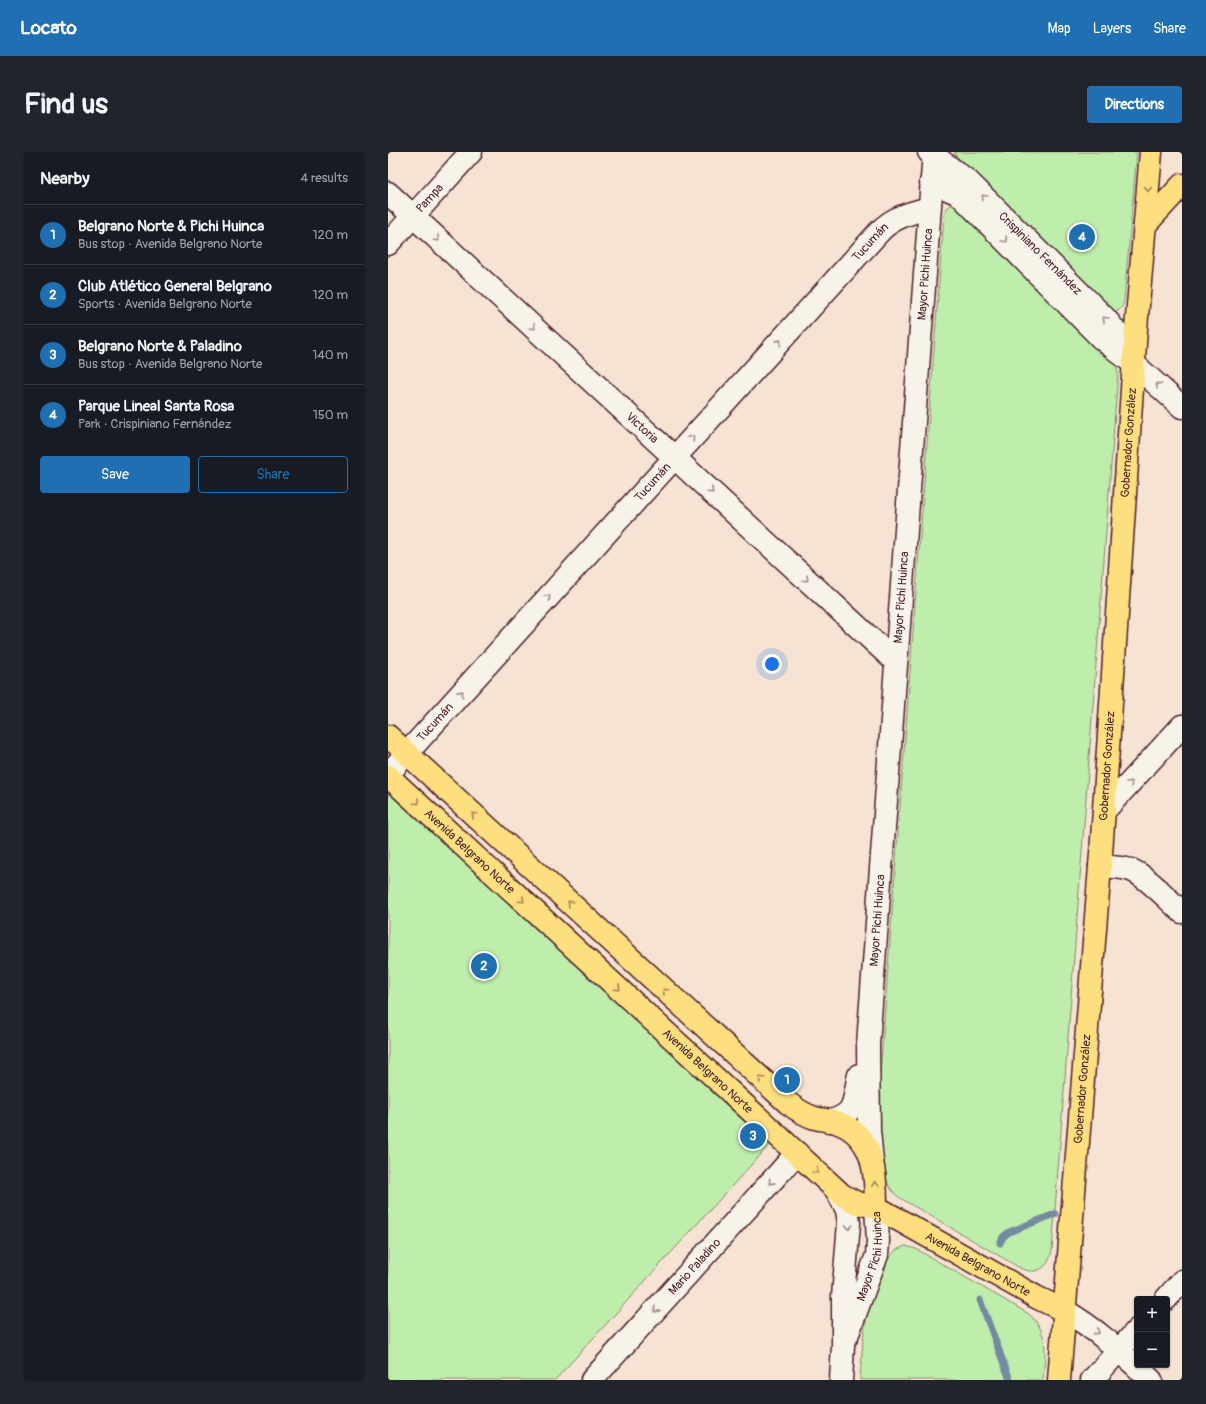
<!DOCTYPE html>
<html lang="en">
<head>
<meta charset="utf-8">
<style>
  :root { --surface:#171b24; --page:#20242c; --text:#f1f3f6; --muted:#9ea1a6; --line:#363941; --accent:#1f6fb2 }
  body { margin:0; font-family:Pangolin,sans-serif; background:var(--page); color:var(--text) }
  .controls { position:absolute; right:12px; bottom:12px; display:grid; overflow:hidden; border-radius:4px; box-shadow:0 1px 3px #0004 }
  .controls button { width:36px; height:36px; display:grid; place-items:center; padding:0; border:0; border-bottom:1px solid var(--line); background:var(--surface); color:var(--text); font:20px sans-serif }
  .you { position:absolute; left:384px; top:512px; width:14px; height:14px; margin:-10px; border:3px solid #fff; border-radius:50%; background:#1a73e8; box-shadow:0 0 0 6px #1a73e833 }
  .badge { display:grid; place-items:center; width:26px; height:26px; border-radius:50%; background:var(--accent); color:#fff; font-size:13px; font-weight:700 }
  .pin { position:absolute; translate:-50% -50%; border:2px solid #fff; box-shadow:0 1px 4px #0006 }
  .list { margin:0; padding:0; list-style:none }
  h2 { display:flex; justify-content:space-between; align-items:center; height:52px; margin:0; padding:0 16px; font-size:17px }
  h2 small { font-size:13px; font-weight:400; color:var(--muted) }
  .list li { display:grid; grid-template-columns:26px 1fr auto; gap:12px; align-items:center; box-sizing:border-box; height:60px; padding:0 16px; border-top:1px solid var(--line) }
  .list b { display:block; font-size:15px; white-space:nowrap }
  .list p { margin:0; font-size:13px; white-space:nowrap; color:var(--muted) }
  .list em { font-size:13px; font-style:normal; color:var(--muted) }
  .actions { display:flex; gap:8px; padding:12px 16px }
  .actions a { flex:1; padding:9px 0; border:1px solid var(--accent); border-radius:4px; text-align:center; font-size:14px; color:var(--accent) }
  .actions .main { background:var(--accent); color:#fff }
  .map { position:relative; flex:none; width:794px; height:1228px; overflow:hidden; border-radius:4px }
  header { display:flex; align-items:center; gap:24px; box-sizing:border-box; height:56px; padding:0 20px; background:var(--accent); color:#fff }
  header strong { font-size:19px }
  nav { display:flex; gap:22px; margin-inline-start:auto; font-size:14px }
  .intro { display:flex; align-items:center; justify-content:space-between; box-sizing:border-box; height:96px; padding:0 24px }
  h1 { margin:0; font-size:28px }
  .button { padding:10px 18px; border-radius:4px; background:var(--accent); color:#fff; font-size:14px; font-weight:700 }
  main { display:flex; gap:24px; padding:0 24px }
  aside { flex:1; background:var(--surface); border-radius:4px; box-shadow:0 1px 3px #0004 }
  .map>svg:first-child { display:block }
  .green { fill:#bfeeac; stroke:#84866c }
  .lines { fill:none; stroke-linecap:round; stroke-linejoin:round }
  .stream { stroke:#738aa1; stroke-width:7 }
  .minor-casing { stroke:#4a1f2b; stroke-width:25 }
  .major-casing { stroke:#4a1f2b; stroke-width:25 }
  .minor { stroke:#f7f3e8; stroke-width:22 }
  .major { stroke:#fddf80; stroke-width:22 }
  .oneway { stroke:#a47f56 }
  .oneway2 { stroke:#a0898a }
  .labels { text-anchor:middle; stroke-width:3; stroke-linejoin:round; paint-order:stroke }
  .street-label { font-size:12px; fill:#4a1f2b; stroke:#f7f3e8 }
</style>
</head>
<body>
<header>
<strong>Locato</strong>
<nav><a>Map</a><a>Layers</a><a>Share</a></nav>
</header>
<div class="intro"><h1>Find us</h1><a class="button">Directions</a></div>
<main>
<aside>
<h2>Nearby<small>4 results</small></h2>
<ul class="list">
<li><span class="badge">1</span><div><b>Belgrano Norte &amp; Pichi Huinca</b><p>Bus stop · Avenida Belgrano Norte</p></div><em>120 m</em></li>
<li><span class="badge">2</span><div><b>Club Atlético General Belgrano</b><p>Sports · Avenida Belgrano Norte</p></div><em>120 m</em></li>
<li><span class="badge">3</span><div><b>Belgrano Norte &amp; Paladino</b><p>Bus stop · Avenida Belgrano Norte</p></div><em>140 m</em></li>
<li><span class="badge">4</span><div><b>Parque Lineal Santa Rosa</b><p>Park · Crispiniano Fernández</p></div><em>150 m</em></li>
</ul>
<div class="actions"><a class="main">Save</a><a>Share</a></div>
</aside>
<div class="map">
<svg width="794" height="1228" viewBox="0 0 794 1228">
  <rect width="100%" height="100%" fill="#f6e3d4"/>
  <filter id="ink" filterUnits="userSpaceOnUse"><feTurbulence type="fractalNoise" baseFrequency=".025" numOctaves="2"/><feDisplacementMap in="SourceGraphic" scale="8" xChannelSelector="R" yChannelSelector="G"/><feConvolveMatrix kernelMatrix="1 2 1 2 8 2 1 2 1" color-interpolation-filters="sRGB"/></filter>
  <g filter="url(#ink)">
    <path class="green" d="M566,0H749L736,149C735,155 732,159 726,160L575,13Z
      M565,51H569L727,210L730,220L664,1098C661,1116 649,1124 632,1116L512,1046C502,1038 498,1031 495,1018L490,949L556,63L559,56Z
      M0,639L384,990L167,1228H0Z
      M517,1094L528,1097L641,1162C662,1181 657,1203 655,1228H472L475,1187L479,1163L499,1108L508,1098Z"/>
    <g class="lines">
      <path class="stream" d="M612,1091L615,1085L621,1080L667,1062
        M592,1148L622,1228"/>
      <defs>
        <g id="minor">
          <path id="s1" d="M541,0L580,29L718,167L730,182L741,203"/>
          <path d="M543,30L571,42L713,186L746,212L794,255"/>
          <path id="s2" d="M0,41L508,510"/>
          <path id="s3" d="M0,92L83,0"/>
          <path id="s4" d="M0,622L491,80C505,65 522,61 541,56"/>
          <path d="M716,659L794,574"/>
          <path d="M712,714C722,715 733,715 743,718C759,724 781,749 794,760"/>
          <path d="M441,969C470,963 465,947 471,923"/>
          <path id="s5" d="M484,1009L481,979L480,892L546,0"/>
          <path d="M449,1039L459,1058L461,1071L455,1145V1194L453,1228"/>
          <path d="M778,1147L794,1129"/>
          <path d="M677,1159C709,1177 736,1203 763,1228"/>
          <path id="s6" d="M459,1184L489,1103L490,1089L488,1055"/>
          <path id="s7" d="M204,1228L409,1001"/>
          <path d="M704,1228L749,1178"/>
        </g>
        <g id="major">
          <path d="M757,73L794,33"/>
          <path d="M0,584L400,951C409,958 417,963 427,966C434,968 441,968 448,970C486,983 488,1020 488,1055"/>
          <path id="s8" d="M0,624L454,1043L469,1051L488,1055L648,1145L677,1159"/>
          <path id="s9" d="M671,1228L713,702L748,177L763,0"/>
        </g>
      </defs>
      <use href="#minor" class="minor-casing"/>
      <use href="#major" class="major-casing"/>
      <use href="#minor" class="minor"/>
      <use href="#major" class="major"/>
    </g>
    <defs><path id="oneway-chevron" d="M-2-3.5L2.5 0L-2 3.5" fill="none" stroke-width="1.6" stroke-linecap="round" stroke-linejoin="round"/></defs>
    <g class="oneway">
      <use href="#oneway-chevron" transform="translate(760 37) rotate(95)"/>
      <use href="#oneway-chevron" transform="translate(29 650) rotate(43)"/>
      <use href="#oneway-chevron" transform="translate(86 663) rotate(-137)"/>
      <use href="#oneway-chevron" transform="translate(134 748) rotate(43)"/>
      <use href="#oneway-chevron" transform="translate(182 751) rotate(-137)"/>
      <use href="#oneway-chevron" transform="translate(230 836) rotate(43)"/>
      <use href="#oneway-chevron" transform="translate(277 839) rotate(-137)"/>
      <use href="#oneway-chevron" transform="translate(373 927) rotate(-137)"/>
      <use href="#oneway-chevron" transform="translate(428 1019) rotate(43)"/>
      <use href="#oneway-chevron" transform="translate(487 1032) rotate(-96)"/>
    </g>
    <g class="oneway2">
      <use href="#oneway-chevron" transform="translate(596 45) rotate(-135)"/>
      <use href="#oneway-chevron" transform="translate(49 87) rotate(43)"/>
      <use href="#oneway-chevron" transform="translate(617 88) rotate(46)"/>
      <use href="#oneway-chevron" transform="translate(717 167) rotate(-134)"/>
      <use href="#oneway-chevron" transform="translate(145 175) rotate(43)"/>
      <use href="#oneway-chevron" transform="translate(391 190) rotate(-48)"/>
      <use href="#oneway-chevron" transform="translate(770 233) rotate(-138)"/>
      <use href="#oneway-chevron" transform="translate(304 286) rotate(-48)"/>
      <use href="#oneway-chevron" transform="translate(323 339) rotate(43)"/>
      <use href="#oneway-chevron" transform="translate(418 427) rotate(43)"/>
      <use href="#oneway-chevron" transform="translate(160 445) rotate(-48)"/>
      <use href="#oneway-chevron" transform="translate(73 541) rotate(-48)"/>
      <use href="#oneway-chevron" transform="translate(742 631) rotate(-47)"/>
      <use href="#oneway-chevron" transform="translate(383 1030) rotate(132)"/>
      <use href="#oneway-chevron" transform="translate(461 1075) rotate(94)"/>
      <use href="#oneway-chevron" transform="translate(268 1158) rotate(132)"/>
      <use href="#oneway-chevron" transform="translate(709 1180) rotate(37)"/>
    </g>
  </g>
  <g class="labels">
    <g class="street-label">
      <text dy="4" stroke="none"><textPath href="#s3" startOffset="62">Pampa</textPath></text>
      <text dy="4" stroke="none"><textPath href="#s4" startOffset="718">Tucumán</textPath></text>
      <text dy="4" stroke="none"><textPath href="#s1" startOffset="151">Crispiniano Fernández</textPath></text>
      <text dy="4" stroke="none"><textPath href="#s5" startOffset="889">Mayor Pichi Huinca</textPath></text>
      <text dy="4" stroke="none"><textPath href="#s2" startOffset="346">Victoria</textPath></text>
      <text dy="4" stroke="none"><textPath href="#s9" startOffset="940">Gobernador González</textPath></text>
      <text dy="4" stroke="none"><textPath href="#s4" startOffset="394">Tucumán</textPath></text>
      <text dy="4" stroke="none"><textPath href="#s5" startOffset="565">Mayor Pichi Huinca</textPath></text>
      <text dy="4" stroke="none"><textPath href="#s4" startOffset="70">Tucumán</textPath></text>
      <text dy="4" stroke="none"><textPath href="#s9" startOffset="616">Gobernador González</textPath></text>
      <text dy="4" stroke="none"><textPath href="#s8" startOffset="111">Avenida Belgrano Norte</textPath></text>
      <text dy="4" stroke="none"><textPath href="#s5" startOffset="241">Mayor Pichi Huinca</textPath></text>
      <text dy="4" stroke="none"><textPath href="#s8" startOffset="435">Avenida Belgrano Norte</textPath></text>
      <text dy="4" stroke="none"><textPath href="#s9" startOffset="292">Gobernador González</textPath></text>
      <text dy="4" stroke="none"><textPath href="#s6" startOffset="84">Mayor Pichi Huinca</textPath></text>
      <text dy="4" stroke="none"><textPath href="#s8" startOffset="771">Avenida Belgrano Norte</textPath></text>
      <text dy="4" stroke="none"><textPath href="#s7" startOffset="153">Mario Paladino</textPath></text>
    </g>
  </g>
</svg>
<div class="controls">
<button>+</button>
<button>−</button>
</div>
<div class="you"></div>
<div class="pin badge" style="left:399px;top:928px">1</div>
<div class="pin badge" style="left:96px;top:814px">2</div>
<div class="pin badge" style="left:365px;top:984px">3</div>
<div class="pin badge" style="left:694px;top:85px">4</div>
</div>
</main>
</body>
</html>
